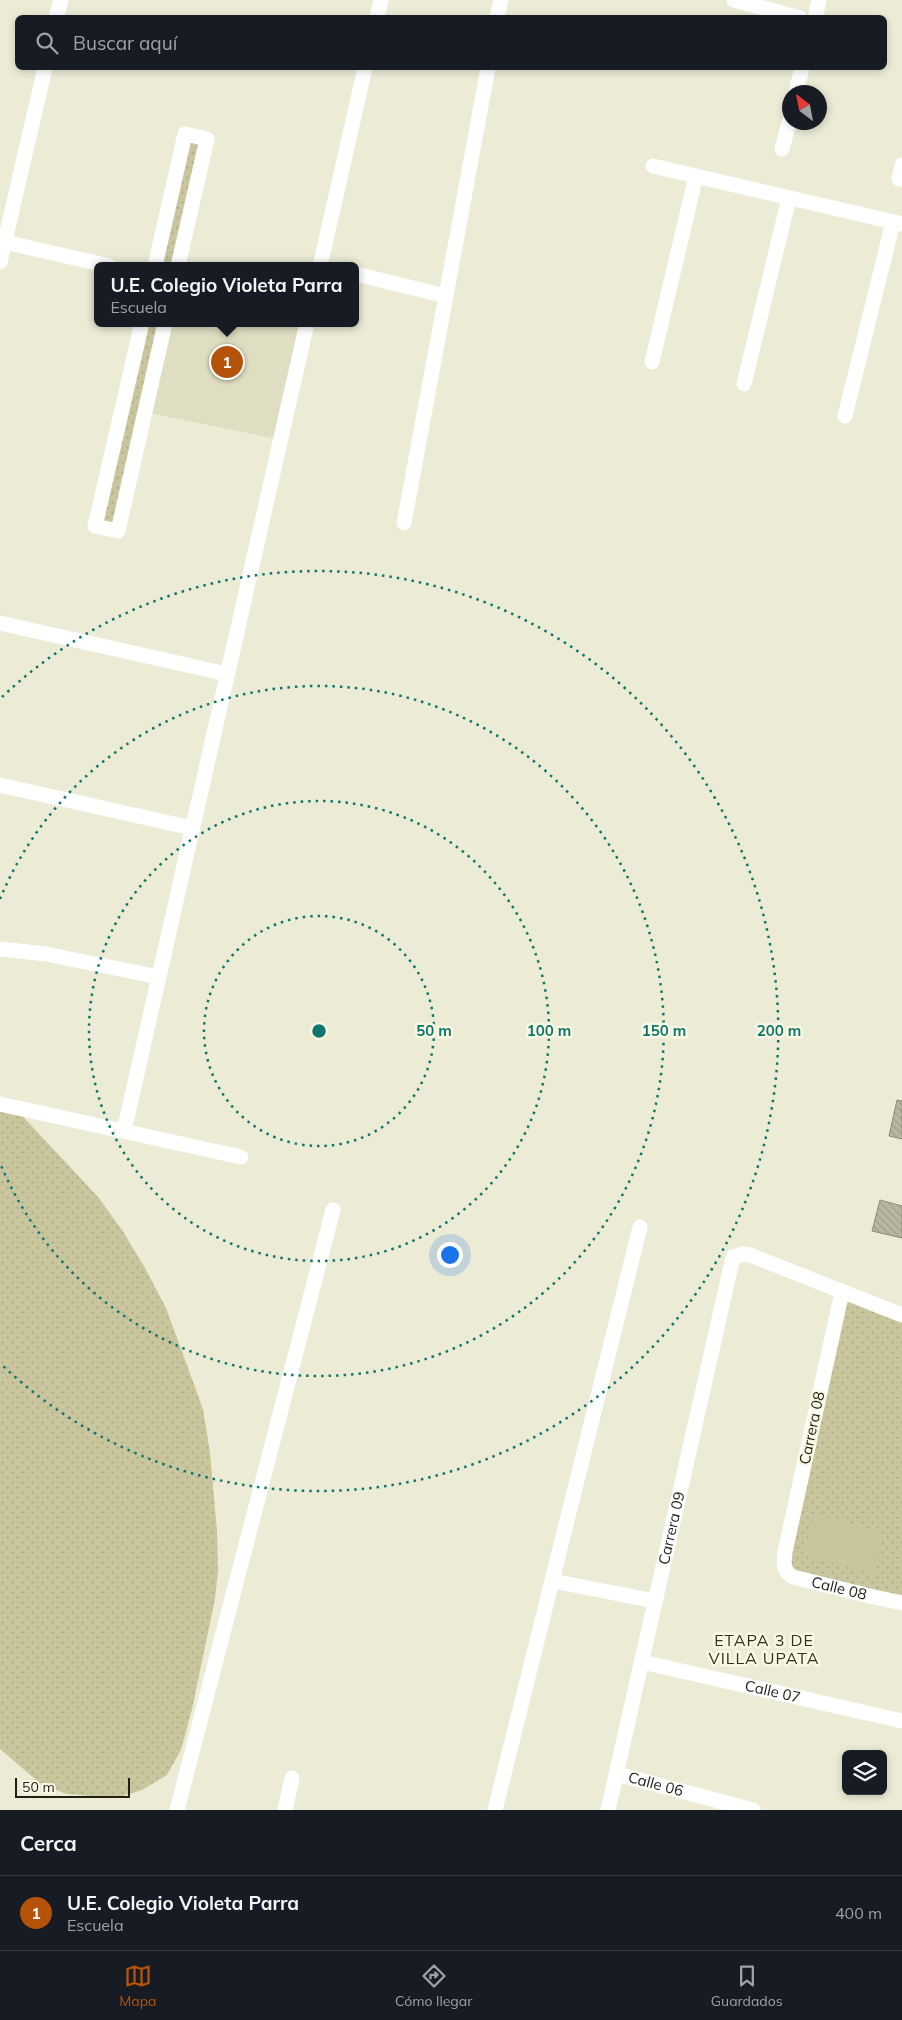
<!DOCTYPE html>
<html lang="es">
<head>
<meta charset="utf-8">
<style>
  :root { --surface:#171b24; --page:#20242c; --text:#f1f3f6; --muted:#9ea1a6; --line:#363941; --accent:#b45309 }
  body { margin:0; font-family:Mulish,sans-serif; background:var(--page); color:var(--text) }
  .controls { position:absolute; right:15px; bottom:15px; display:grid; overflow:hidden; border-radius:8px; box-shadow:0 2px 8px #0003 }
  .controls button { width:45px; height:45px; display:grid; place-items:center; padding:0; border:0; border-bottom:1px solid var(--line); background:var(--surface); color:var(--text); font:25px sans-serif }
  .compass { position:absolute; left:782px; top:85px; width:45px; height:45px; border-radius:50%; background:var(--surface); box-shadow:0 2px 8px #0003; rotate:328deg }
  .scale { position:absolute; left:15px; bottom:12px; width:115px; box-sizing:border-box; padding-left:5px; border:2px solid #1f1e17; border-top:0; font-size:14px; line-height:18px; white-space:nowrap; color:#1f1e17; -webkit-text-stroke:4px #faf8e3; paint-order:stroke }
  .you { position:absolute; left:449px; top:1254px; width:18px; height:18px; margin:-12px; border:4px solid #fff; border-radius:50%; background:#1a73e8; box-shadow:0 0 0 8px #1a73e833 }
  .badge { display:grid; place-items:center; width:32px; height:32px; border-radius:50%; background:var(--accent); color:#fff; font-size:16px; font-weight:700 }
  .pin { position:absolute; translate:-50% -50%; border:2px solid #fff; box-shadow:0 1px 5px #0006 }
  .popup { position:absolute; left:94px; top:262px; width:265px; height:65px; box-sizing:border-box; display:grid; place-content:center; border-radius:8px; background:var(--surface); filter:drop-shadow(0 1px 4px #0005); font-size:16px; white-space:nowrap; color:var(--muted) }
  .popup b { font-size:19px; color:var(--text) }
  .popup::after { content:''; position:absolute; left:50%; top:100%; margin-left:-10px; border:10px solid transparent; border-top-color:var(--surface) }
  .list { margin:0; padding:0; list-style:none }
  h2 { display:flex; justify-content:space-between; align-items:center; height:65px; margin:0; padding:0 20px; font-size:21px }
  h2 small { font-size:16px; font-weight:400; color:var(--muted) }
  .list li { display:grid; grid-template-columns:32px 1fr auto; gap:15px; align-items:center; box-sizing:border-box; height:75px; padding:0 20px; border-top:1px solid var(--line) }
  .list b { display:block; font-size:19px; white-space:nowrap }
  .list p { margin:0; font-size:16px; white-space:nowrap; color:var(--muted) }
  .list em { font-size:16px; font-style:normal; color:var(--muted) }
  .icon { flex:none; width:28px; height:28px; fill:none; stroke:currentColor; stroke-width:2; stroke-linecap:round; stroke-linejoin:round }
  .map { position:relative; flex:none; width:902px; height:1810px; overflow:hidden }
  .search { position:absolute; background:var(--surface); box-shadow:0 2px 8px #0003; left:15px; right:15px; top:15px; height:55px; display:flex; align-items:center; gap:12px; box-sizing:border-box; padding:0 18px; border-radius:8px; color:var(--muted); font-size:19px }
  .sheet { height:140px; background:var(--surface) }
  nav { display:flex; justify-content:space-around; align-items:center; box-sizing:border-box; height:70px; border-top:1px solid var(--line); background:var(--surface); font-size:14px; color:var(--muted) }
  nav a { display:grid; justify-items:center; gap:2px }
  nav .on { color:var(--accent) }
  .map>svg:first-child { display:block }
  .built { fill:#e0dec2 }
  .green { fill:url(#green-dots) }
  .pitch { fill:#c9c69e }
  .building { fill:url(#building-back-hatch); stroke:#8d8c79 }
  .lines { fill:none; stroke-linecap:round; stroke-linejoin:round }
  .minor { stroke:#fff; stroke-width:15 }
  .ring { fill:none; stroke:#0f766e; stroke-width:2.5; stroke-dasharray:2.5 5 }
  .labels { text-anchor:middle; stroke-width:5; stroke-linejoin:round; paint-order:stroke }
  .street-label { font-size:15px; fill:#1f1e17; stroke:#faf8e3 }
  .neighbourhood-label { font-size:16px; letter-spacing:1px; fill:#323020; stroke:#faf8e3 }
  .centre { fill:#0f766e; stroke:#faf8e3; stroke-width:2.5 }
  .ring-label { font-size:15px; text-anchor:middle; font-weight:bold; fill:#0f766e; stroke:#faf8e3; stroke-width:5; stroke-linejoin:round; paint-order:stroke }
</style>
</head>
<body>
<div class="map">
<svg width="902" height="1810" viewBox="0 0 902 1810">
  <defs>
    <pattern id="green-dots" width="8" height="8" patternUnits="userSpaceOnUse" patternTransform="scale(1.25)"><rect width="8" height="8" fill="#c9c69e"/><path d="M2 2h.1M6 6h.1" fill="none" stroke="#acaa87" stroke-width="1.8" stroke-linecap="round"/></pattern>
    <pattern id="building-back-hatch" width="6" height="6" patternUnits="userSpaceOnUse" patternTransform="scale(1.25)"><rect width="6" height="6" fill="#b9b7a4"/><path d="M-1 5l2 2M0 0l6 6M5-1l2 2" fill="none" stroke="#9f9d8c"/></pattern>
  </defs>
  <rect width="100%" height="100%" fill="#ecebd6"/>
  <path class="built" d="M165,323H307L281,440L145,412Z"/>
  <path class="green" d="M185,134L207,139L178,266H155Z
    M142,323H165L118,531L95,526Z
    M0,1104L14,1107L98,1197L122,1230L145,1268L166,1308L203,1409L210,1453L217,1531L218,1571L215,1599L192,1709L181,1750L167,1775L142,1790L116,1798L67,1794L42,1785L0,1749Z
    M842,1292L902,1315V1603L793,1577L784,1559Z"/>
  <path class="pitch" d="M815,1514L884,1534L873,1574L803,1554Z"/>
  <path class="building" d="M897,1100L902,1101V1139L889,1136Z
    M880,1200L902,1206V1238L872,1231Z"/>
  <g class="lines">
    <g class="minor">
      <path d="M734,0L800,18"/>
      <path d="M56,18L61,0"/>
      <path d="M377,18L381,0"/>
      <path d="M497,18L501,0"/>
      <path d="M815,18L819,0"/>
      <path d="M796,92L802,68"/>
      <path d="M782,149L790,119"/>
      <path d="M653,166L902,224"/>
      <path d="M899,179L902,165"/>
      <path d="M5,242L109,266"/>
      <path d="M0,262L45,68"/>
      <path d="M155,266L185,134L207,139L178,266"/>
      <path d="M320,266L365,68"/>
      <path d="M356,274L446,296"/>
      <path d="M142,323L95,526L118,531L165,323"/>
      <path d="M652,362L696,176"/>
      <path d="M744,384L789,198"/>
      <path d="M845,416L893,222"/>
      <path d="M404,523L488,68"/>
      <path d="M0,623L227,674"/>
      <path d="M0,785L192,828"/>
      <path d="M0,949L46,954L159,977"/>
      <path d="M0,1104L241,1157"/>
      <path d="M124,1131L307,323"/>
      <path id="s1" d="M842,1292L786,1547C784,1559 781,1570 793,1577L874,1597L902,1603"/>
      <path d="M553,1581L655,1601"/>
      <path id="s2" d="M642,1662L902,1721"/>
      <path id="s3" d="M617,1774L753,1810"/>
      <path d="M177,1810L333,1210"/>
      <path d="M285,1810L292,1778"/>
      <path d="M495,1810L640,1227"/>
      <path id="s4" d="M608,1810L733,1257L743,1254L750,1255L902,1315"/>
    </g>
  </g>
  <g class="ring">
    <circle cx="319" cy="1031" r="115"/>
    <circle cx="319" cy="1031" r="230"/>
    <path d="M0 899A345 345 0 1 1 0 1163"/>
    <path d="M2 697A460 460 0 1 1 2 1365"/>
  </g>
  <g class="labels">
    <g class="street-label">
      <text transform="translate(812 1428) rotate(-78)" y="5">Carrera 08</text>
      <text dy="5" stroke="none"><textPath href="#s4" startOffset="289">Carrera 09</textPath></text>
      <text dy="5" stroke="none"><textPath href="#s1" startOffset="342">Calle 08</textPath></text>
      <text dy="5" stroke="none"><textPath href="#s2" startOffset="134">Calle 07</textPath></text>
      <text dy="5" stroke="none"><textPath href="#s3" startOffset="40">Calle 06</textPath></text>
    </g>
    <g class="neighbourhood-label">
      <text x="764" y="1646">ETAPA 3 DE<tspan x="764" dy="18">VILLA UPATA</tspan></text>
    </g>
  </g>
  <circle cx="319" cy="1031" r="8" class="centre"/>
  <g class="ring-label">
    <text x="434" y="1036">50 m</text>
    <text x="549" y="1036">100 m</text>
    <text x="664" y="1036">150 m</text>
    <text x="779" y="1036">200 m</text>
  </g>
</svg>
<div class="controls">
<button><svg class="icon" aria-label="layers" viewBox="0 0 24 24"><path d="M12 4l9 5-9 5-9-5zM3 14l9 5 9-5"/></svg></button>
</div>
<svg class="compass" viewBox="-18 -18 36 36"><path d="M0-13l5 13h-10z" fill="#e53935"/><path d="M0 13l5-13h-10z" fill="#9ea1a6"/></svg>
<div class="scale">50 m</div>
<div class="you"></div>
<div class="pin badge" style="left:227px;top:362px">1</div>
<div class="popup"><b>U.E. Colegio Violeta Parra</b>Escuela</div>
<div class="search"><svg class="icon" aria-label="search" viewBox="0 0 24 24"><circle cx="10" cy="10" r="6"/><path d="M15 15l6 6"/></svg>Buscar aquí</div>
</div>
<section class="sheet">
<h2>Cerca<small></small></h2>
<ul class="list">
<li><span class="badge">1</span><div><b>U.E. Colegio Violeta Parra</b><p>Escuela</p></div><em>400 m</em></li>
</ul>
</section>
<nav>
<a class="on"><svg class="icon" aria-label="map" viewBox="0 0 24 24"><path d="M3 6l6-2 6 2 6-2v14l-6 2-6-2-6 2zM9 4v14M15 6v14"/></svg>Mapa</a>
<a><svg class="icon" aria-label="directions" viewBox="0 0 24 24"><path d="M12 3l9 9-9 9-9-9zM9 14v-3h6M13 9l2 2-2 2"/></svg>Cómo llegar</a>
<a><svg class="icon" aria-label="saved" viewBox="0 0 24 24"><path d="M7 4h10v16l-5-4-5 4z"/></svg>Guardados</a>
</nav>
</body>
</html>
